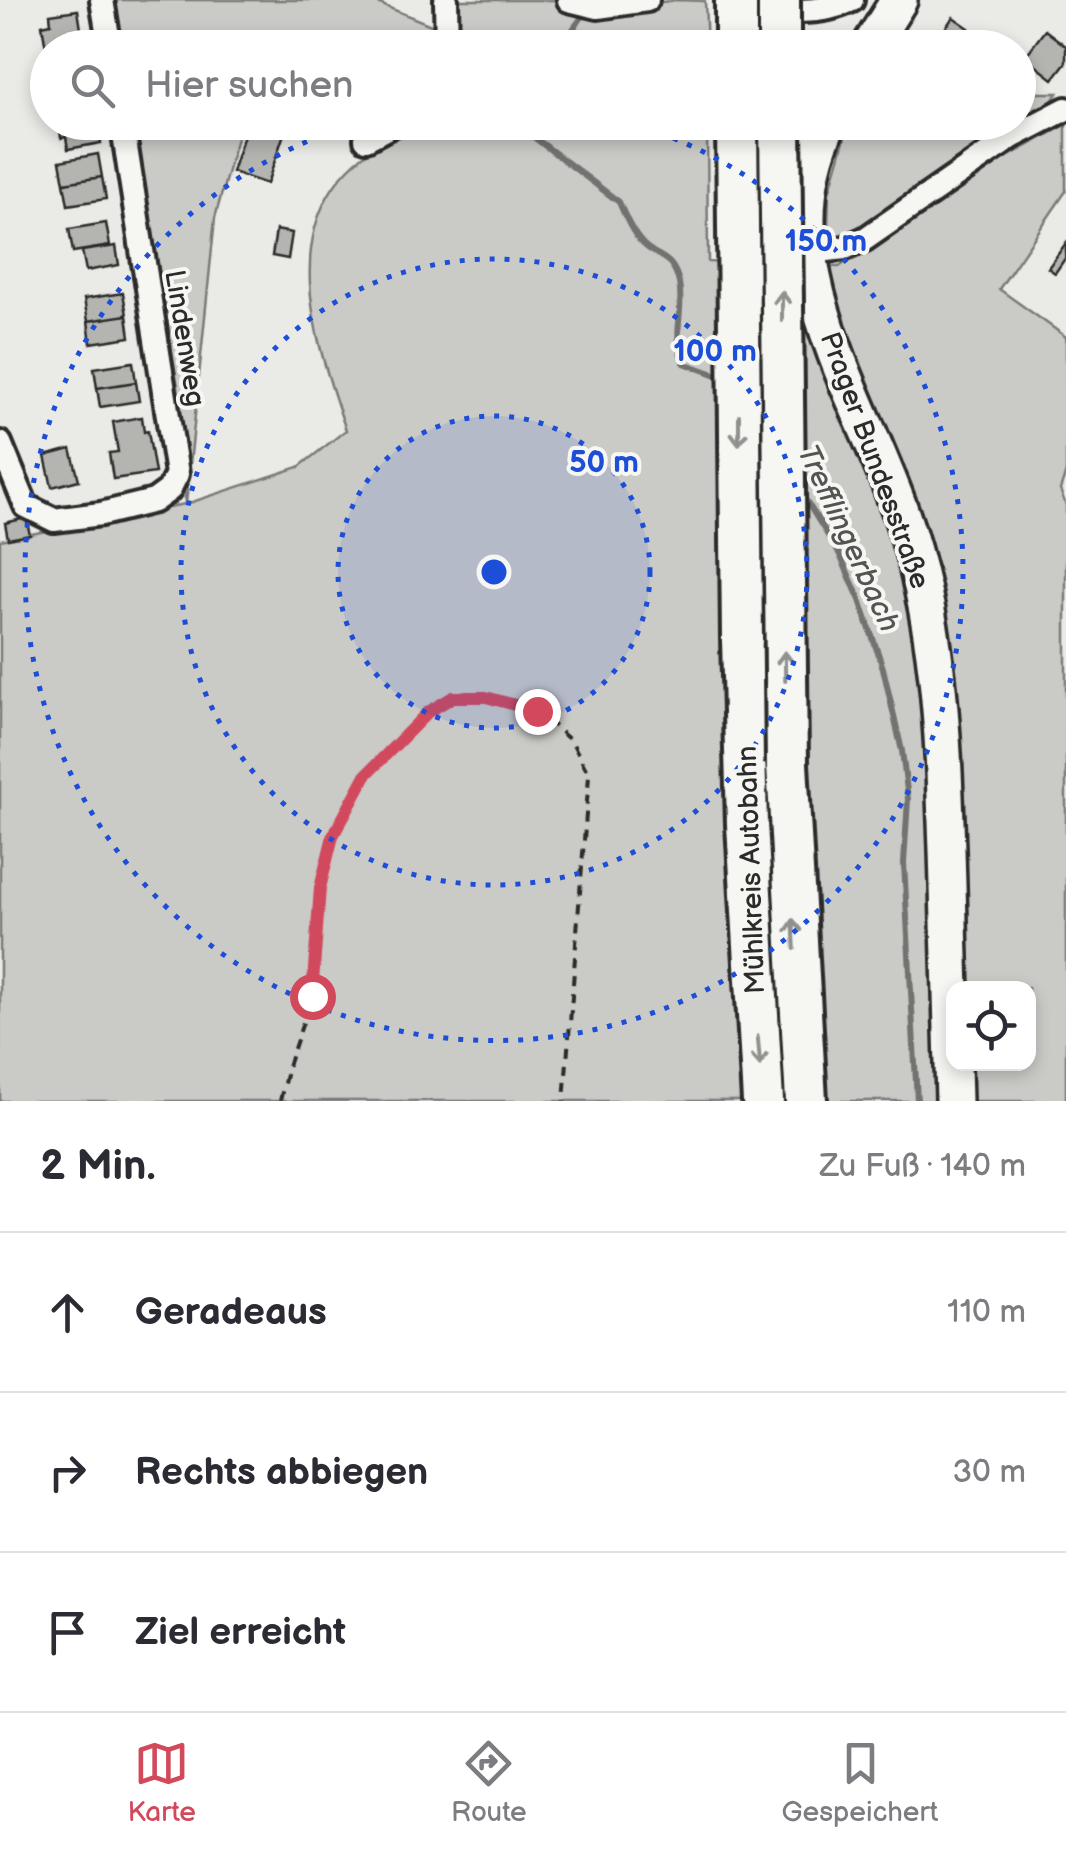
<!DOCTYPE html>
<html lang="de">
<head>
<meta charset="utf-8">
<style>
  :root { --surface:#fff; --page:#f2f2f3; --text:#2b2b33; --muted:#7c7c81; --line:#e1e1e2; --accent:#d1495b }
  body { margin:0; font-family:"Balsamiq Sans",sans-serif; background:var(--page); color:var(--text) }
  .controls { position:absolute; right:30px; bottom:30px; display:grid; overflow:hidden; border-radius:20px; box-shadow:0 5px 15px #0003 }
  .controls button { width:90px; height:90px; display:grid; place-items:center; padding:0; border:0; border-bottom:2px solid var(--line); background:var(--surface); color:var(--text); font:50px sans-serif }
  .stop { position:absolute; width:30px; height:30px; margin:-22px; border:8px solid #d1495b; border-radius:50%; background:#fff }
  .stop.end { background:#d1495b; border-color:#fff; box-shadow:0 2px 10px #0008 }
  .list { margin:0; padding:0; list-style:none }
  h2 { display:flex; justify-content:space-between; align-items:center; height:130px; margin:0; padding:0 40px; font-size:42px }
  h2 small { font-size:32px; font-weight:400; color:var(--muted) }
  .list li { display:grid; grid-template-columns:65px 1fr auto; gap:30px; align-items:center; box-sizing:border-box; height:160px; padding:0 40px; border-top:2px solid var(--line) }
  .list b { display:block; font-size:38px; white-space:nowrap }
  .list em { font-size:32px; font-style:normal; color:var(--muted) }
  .icon { flex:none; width:55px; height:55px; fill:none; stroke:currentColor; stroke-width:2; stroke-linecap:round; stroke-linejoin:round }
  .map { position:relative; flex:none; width:1066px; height:1101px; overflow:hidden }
  .search { position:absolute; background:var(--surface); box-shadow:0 5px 15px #0003; left:30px; right:30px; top:30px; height:110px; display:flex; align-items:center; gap:25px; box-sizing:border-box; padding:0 35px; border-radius:55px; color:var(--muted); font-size:38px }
  .sheet { height:610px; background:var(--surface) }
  nav { display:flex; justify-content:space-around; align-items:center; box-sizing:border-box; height:140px; border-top:2px solid var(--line); background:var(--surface); font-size:28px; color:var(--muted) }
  nav a { display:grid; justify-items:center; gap:5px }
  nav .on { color:var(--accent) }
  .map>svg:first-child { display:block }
  .green { fill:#cacac7; stroke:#7a7a79; stroke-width:2.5; fill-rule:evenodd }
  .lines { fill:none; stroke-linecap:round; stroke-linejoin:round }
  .stream { stroke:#727270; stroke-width:6 }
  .building { fill:#b4b4b1; stroke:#2b2b2b; stroke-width:2.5 }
  .minor-casing { stroke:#2b2b2b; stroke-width:30 }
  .primary-casing { stroke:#2b2b2b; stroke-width:42 }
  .motorway-casing { stroke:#2b2b2b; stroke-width:48 }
  .path { stroke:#2b2b2b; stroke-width:4; stroke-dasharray:10 8; stroke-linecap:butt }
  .minor { stroke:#f6f6f2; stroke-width:22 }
  .primary { stroke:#f6f6f2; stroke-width:35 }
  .motorway { stroke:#f6f6f2; stroke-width:40 }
  .motorway-bridge-casing { stroke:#2b2b2b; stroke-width:48; stroke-linecap:butt }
  .motorway-bridge { stroke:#f6f6f2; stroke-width:40 }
  .oneway { stroke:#90908e }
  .route { stroke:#d1495b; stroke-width:12 }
  .ring { fill:none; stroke:#1d4ed8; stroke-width:5; stroke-dasharray:5 10 }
  .labels { text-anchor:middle; stroke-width:8; stroke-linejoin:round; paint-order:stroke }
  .street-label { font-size:28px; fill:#2b2b2b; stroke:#f6f6f2 }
  .water-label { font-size:30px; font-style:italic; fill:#545453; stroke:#f6f6f2 }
  .centre { fill:#1d4ed8; stroke:#f6f6f2; stroke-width:5 }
  .ring-label { font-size:30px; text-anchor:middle; font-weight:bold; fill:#1d4ed8; stroke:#f6f6f2; stroke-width:8; stroke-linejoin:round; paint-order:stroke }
</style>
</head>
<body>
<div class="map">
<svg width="1066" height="1101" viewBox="0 0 1066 1101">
  <rect width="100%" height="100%" fill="#eaeae6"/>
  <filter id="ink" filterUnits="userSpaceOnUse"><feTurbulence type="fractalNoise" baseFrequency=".01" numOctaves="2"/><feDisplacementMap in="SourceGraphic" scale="20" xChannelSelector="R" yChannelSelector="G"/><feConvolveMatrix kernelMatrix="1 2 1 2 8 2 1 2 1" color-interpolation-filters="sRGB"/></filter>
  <g filter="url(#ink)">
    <path class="green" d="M115,0H370L441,29L440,47H123Z
      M456,0H563L602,10L677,0L705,1L707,47H457Z
      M1019,93H1058L1046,108L869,226L843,237L828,233L829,193L849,123L1018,122Z
      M135,123H241L215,218L186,504L299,467L346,430C313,335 272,212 377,146C388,139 403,126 416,123C436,118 471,123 492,123C564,123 635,123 707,123L708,262L839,267L989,167L1066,125V191L999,289L1066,337V472L1060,490L1066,505V1101H0V540L185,504L180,400ZM954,988H1028V1064H954Z"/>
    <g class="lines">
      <path class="stream" d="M563,48L565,40L585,13
        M514,122L619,202C625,216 632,233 643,244C658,259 673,255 679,283C685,312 671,333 684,363L728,379
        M802,494L840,555L860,600L883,668L902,751L908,799L904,863L917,1101"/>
    </g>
    <path class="building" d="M78,10L83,42L46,48L42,25L51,23L50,14Z
      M953,17L969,28L956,47L940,36Z
      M1045,30L1066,46V62L1053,79L1035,65L1028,74L1018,66Z
      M83,42L84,48H50Z
      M59,122H97L101,143L68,149L66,137L61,138Z
      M248,122H268L286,128L267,184L232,172Z
      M98,154L102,177L64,183L60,161Z
      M102,177L106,199L68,205L64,183Z
      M106,223L110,246L73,252L69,229Z
      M276,230L292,233L288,259L272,256Z
      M1066,243V257L1055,273L1048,268Z
      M116,246L119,265L86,271L82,251Z
      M123,293L127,315L88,321L84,299Z
      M127,315L130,337L91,343L88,321Z
      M133,362L136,382L97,388L94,368Z
      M136,382L139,401L100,407L97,388Z
      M142,417L144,432L148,431L155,473L113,479L109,453L118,452L113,422Z
      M71,449L79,480L52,487L45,456Z
      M26,518L30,535L8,539L5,523Z"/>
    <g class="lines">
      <defs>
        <path id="minor" d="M102,0L110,48
          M446,0L447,48
          M569,0L598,7L647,0
          M733,0C772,11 815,18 852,0
          M366,139L398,122
          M809,252L845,248L865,239L1012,137L1066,109
          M0,443L26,506L54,520L101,514L154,501L169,490L177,474L122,122"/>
        <path id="primary" d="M869,48L899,0
          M829,122C764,255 858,390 901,513C940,623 943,735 947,850C949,934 952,1017 954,1101"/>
        <path id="motorway" d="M742,639L747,824L763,1101
          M787,764L806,1101"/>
      </defs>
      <use href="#minor" class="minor-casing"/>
      <use href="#primary" class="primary-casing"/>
      <use href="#motorway" class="motorway-casing"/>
      <path class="path" d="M280,1101L288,1066L312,996L320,888L333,836L366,775L428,713L453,697H485L537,711L572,742L589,775L564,1101"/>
      <use href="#minor" class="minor"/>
      <use href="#primary" class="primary"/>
      <use href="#motorway" class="motorway"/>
      <defs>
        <path id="motorway-bridge" d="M736,0V48
          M779,0V48
          M737,122L742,639
          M780,122L787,764"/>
      </defs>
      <use href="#motorway-bridge" class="motorway-bridge-casing"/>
      <use href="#motorway-bridge" class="motorway-bridge"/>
    </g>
    <defs><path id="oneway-shaft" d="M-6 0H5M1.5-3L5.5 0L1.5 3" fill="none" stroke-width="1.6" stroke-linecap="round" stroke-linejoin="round" transform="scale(2.5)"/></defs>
    <g class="oneway">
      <use href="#oneway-shaft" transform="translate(782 306) rotate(-90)"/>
      <use href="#oneway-shaft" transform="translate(739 430) rotate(90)"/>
      <use href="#oneway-shaft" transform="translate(785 666) rotate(-91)"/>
      <use href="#oneway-shaft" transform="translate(794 934) rotate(-93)"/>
      <use href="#oneway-shaft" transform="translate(759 1051) rotate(85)"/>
    </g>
  </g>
  <g class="lines" filter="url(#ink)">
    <path class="route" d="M312,996L320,888L333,836L366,775L428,712L453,697H486L537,711"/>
  </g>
  <circle cx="494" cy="572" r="156" fill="#1d4ed8" fill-opacity=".12"/>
  <g class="ring">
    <circle cx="494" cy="572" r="156"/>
    <circle cx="494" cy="572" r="313"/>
    <path d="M631 123A469 469 0 1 1 357 123"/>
  </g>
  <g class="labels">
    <g class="street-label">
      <text transform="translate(186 338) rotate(81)" y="10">Lindenweg</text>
      <text transform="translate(876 460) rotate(70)" y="10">Prager Bundesstraße</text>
      <text transform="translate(750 870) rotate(-92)" y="10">Mühlkreis Autobahn</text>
    </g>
    <g class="water-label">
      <text transform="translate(849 538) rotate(65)" y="10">Trefflingerbach</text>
    </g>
  </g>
  <circle cx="494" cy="572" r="15" class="centre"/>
  <g class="ring-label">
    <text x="826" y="251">150 m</text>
    <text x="715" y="361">100 m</text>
    <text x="604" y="472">50 m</text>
  </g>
</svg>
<div class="controls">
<button><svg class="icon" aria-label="locate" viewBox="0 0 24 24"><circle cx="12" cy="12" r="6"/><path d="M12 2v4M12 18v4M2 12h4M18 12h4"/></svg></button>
</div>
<div class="stop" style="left:312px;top:996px"></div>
<div class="stop end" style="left:537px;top:711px"></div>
<div class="search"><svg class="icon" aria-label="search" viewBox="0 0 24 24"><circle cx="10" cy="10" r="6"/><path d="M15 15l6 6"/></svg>Hier suchen</div>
</div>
<section class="sheet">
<h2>2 Min.<small>Zu Fuß · 140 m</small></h2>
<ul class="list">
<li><svg class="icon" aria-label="ahead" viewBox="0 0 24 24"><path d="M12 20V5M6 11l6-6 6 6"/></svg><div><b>Geradeaus</b></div><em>110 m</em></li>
<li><svg class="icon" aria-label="right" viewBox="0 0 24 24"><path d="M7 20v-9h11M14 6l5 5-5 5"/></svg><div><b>Rechts abbiegen</b></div><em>30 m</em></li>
<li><svg class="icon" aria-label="arrive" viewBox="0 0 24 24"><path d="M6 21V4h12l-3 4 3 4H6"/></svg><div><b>Ziel erreicht</b></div></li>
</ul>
</section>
<nav>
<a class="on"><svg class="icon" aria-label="map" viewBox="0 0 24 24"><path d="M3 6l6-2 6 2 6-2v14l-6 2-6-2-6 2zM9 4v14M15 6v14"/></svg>Karte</a>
<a><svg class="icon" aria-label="directions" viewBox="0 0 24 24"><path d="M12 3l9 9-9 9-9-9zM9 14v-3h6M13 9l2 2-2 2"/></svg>Route</a>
<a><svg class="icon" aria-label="saved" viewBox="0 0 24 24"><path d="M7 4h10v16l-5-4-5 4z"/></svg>Gespeichert</a>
</nav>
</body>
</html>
